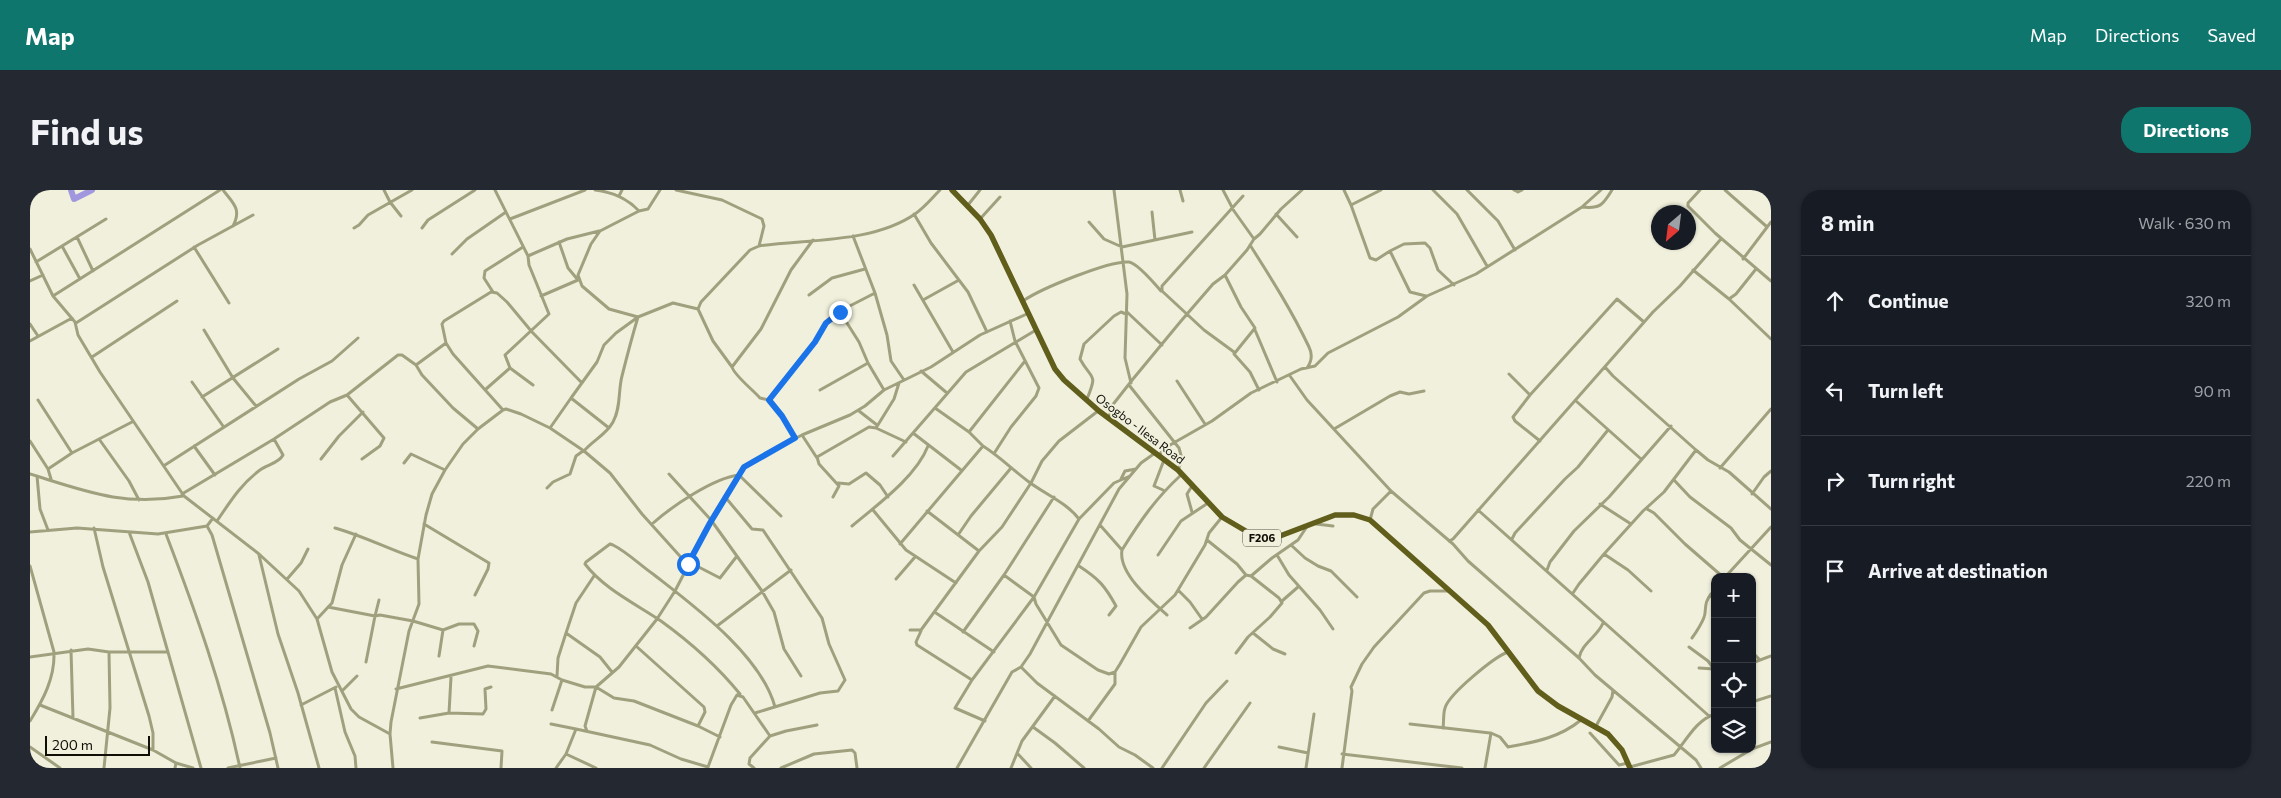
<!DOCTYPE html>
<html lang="en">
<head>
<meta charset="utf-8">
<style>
  :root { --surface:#171b24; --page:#242831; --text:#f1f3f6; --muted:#9ea1a6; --line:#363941; --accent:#0f766e }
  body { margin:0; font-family:Commissioner,sans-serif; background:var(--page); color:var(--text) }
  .controls { position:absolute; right:15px; bottom:15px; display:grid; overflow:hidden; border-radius:10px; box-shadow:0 1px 4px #0004 }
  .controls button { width:45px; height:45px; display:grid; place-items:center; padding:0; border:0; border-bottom:1px solid var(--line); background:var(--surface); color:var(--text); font:25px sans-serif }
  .compass { position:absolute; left:1621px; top:15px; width:45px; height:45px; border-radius:50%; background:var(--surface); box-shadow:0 1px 4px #0004; rotate:208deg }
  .scale { position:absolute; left:15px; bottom:12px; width:105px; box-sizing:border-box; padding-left:5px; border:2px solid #0e0e07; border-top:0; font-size:14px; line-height:18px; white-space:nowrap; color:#0e0e07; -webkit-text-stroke:4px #f0f0dc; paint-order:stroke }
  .stop { position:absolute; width:15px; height:15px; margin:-11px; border:4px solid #1a73e8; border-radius:50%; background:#fff }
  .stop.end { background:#1a73e8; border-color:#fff; box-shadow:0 1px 5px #0008 }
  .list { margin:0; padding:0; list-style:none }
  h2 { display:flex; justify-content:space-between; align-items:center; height:65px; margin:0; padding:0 20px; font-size:21px }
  h2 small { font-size:16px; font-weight:400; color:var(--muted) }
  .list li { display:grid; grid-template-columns:32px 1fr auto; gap:15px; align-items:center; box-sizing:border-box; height:90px; padding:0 20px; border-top:1px solid var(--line) }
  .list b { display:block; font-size:19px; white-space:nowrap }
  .list em { font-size:16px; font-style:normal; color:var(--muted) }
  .icon { flex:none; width:28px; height:28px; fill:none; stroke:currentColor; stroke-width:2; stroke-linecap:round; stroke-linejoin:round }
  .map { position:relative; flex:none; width:1741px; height:578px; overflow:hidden; border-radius:20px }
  header { display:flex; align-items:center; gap:30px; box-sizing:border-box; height:70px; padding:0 25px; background:var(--accent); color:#fff }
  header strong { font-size:24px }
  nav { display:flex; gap:28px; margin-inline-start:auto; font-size:18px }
  .intro { display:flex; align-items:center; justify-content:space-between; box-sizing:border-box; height:120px; padding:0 30px }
  h1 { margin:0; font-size:35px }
  .button { padding:12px 22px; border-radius:20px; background:var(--accent); color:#fff; font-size:18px; font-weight:700 }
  main { display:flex; gap:30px; padding:0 30px }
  aside { flex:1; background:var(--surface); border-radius:20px; box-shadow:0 1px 4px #0004 }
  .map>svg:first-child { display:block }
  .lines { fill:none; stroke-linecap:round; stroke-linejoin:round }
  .river { stroke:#a097df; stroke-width:6 }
  .street { stroke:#a0a07f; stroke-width:3 }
  .primary { stroke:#605e1a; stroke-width:5.5 }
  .route { stroke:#1a73e8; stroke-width:6 }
  .labels { text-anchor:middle; stroke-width:4; stroke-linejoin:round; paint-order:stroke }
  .shield { fill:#f0f0dc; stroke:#525247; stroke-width:1 }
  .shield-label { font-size:11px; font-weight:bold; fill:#0e0e07 }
  .street-label { font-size:12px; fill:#0e0e07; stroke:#f0f0dc }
</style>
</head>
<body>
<header>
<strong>Map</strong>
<nav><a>Map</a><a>Directions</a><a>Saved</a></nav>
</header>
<div class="intro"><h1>Find us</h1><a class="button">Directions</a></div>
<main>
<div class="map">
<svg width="1741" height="578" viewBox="0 0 1741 578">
  <rect width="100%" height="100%" fill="#f0f0dc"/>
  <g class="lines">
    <path class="river" d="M41,0L44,9L62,0"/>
    <path class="street" d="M193,0C203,13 212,19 203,36
      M354,0L360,12L371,26
      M465,0L498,66
      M565,0C583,2 597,8 609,21
      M646,0L692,10L732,29L734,36L729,56
      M1084,0L1097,104L1095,168L1101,193
      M1150,0L1153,11
      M1193,0L1204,21L1224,49L1217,60L1195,85L1211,117L1225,138L1204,164L1220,182L1229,200
      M1314,0L1321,15L1340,68L1346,70L1360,61L1380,102L1396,106
      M1403,0L1427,24L1457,76
      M1437,0L1468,31L1485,60
      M1484,0L1488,2L1492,0
      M1670,0L1658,13V16L1685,43L1741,91
      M1695,0L1736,36
      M589,6L592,0
      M938,15L950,0
      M1321,15L1351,0
      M1553,16L1571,0
      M1122,22L1125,50
      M884,24L901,53L938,102L957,142
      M1246,24L1267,47
      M480,29L555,0
      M950,29L970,7
      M1059,32L1074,49L1092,57L1162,42
      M324,38L329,35L338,25L382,0
      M392,38L398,30L445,0
      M823,46L845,103L857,145L861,171L874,190
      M47,47L63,81
      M1224,49L1230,44L1251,19L1272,0
      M1220,55C1241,88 1262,121 1279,157C1283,165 1282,171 1277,178
      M32,56L50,89
      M164,57L199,113
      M0,59L23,106L45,132L48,145L70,182L154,306L229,364L269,401L287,429L302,482L321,519L329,527L360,544
      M1360,61L1374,54L1395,53L1400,58L1408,80L1424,95
      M422,64L437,49L476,22
      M1713,69L1741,32
      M6,72L76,29
      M1663,80L1699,109L1741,149
      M0,91L13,85
      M884,95L923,162
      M463,102L454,88L455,81L493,57
      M779,105L802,88L835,79
      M23,106L190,0
      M511,106L548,90L538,78L529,52
      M1699,109L1706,104L1726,79
      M893,110L929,90
      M993,111C1010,99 1080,70 1099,72C1107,73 1125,94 1131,101
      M810,121L845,103
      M1097,122L1132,155
      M46,133L168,55L223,25
      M0,134L8,146
      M174,140L203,188L226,216
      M1225,140L1247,192
      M0,151L42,128
      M1204,162L1174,140L1132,101V96L1213,6
      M62,167L147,111
      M386,175L416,153
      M702,177L683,151L668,119L671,112L720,60L729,56C779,49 843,53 885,24C895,17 902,8 910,0
      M1575,177L1583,186L1666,260L1678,270L1699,282L1741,319
      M891,181L917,203
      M1479,184L1500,205
      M1260,186L1277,210L1361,301L1423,354L1438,371L1549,468L1565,485L1666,570L1671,578
      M1147,191L1175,234
      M162,192L193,236
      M503,195L480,178L475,165L519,124L499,75L498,66L537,49L569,41
      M1099,195L1149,258L1152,269L1148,280
      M456,199L480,178
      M790,200L838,173
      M317,205L354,248L350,256L332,269
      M172,207L248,159
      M1057,209C1068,182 1062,191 1050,169L1054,154L1084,126L1091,122L1096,124
      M8,210L42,263
      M739,210L785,152L796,133L810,122L829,152L838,173L854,200
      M1546,211L1611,269
      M905,218L939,242L953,256
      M473,220L423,164L416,153L412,134L414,131L461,102L467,103L477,112L502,142L552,193
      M829,221L847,235
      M1079,229L1081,217L1103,189L1151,131L1183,94L1195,85
      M520,238L541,208
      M579,238L541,208L567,172L574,155L586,143L608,127L643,113L668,119
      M846,238L864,209L869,193
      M1304,239L1360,206L1370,202L1379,204L1394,201
      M939,242L995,171
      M883,243L931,280
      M772,245L787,268
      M765,248L752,226L739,210L730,208C723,200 704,185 702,177L731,139L761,80L783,50
      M69,249L99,291L109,310
      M0,251L18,279L21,289
      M1510,251L1485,231L1483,227L1500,205L1587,109L1614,132
      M164,256L185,285
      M554,261C563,250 576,245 583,232C591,218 588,201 592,186C597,166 602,147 608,127L579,119L552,96L548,85L561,54L570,41L609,21L618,19L630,0
      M965,262L981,237L1006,206L1009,198L985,151L980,131
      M863,266L936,182L1006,140
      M1129,266L1133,259L1182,231L1221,203L1271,179L1285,176L1298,163L1368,127L1397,106L1446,84L1552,17C1570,19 1573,15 1582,0
      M291,269L309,246L333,222
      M374,273L381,264L415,280
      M135,275L269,189L302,171L328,148
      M1690,278L1741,219
      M18,279L42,263L102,232
      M0,284C55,301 94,317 153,306
      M639,284L681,330L732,401L744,422L754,459L771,486
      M7,286L10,319L18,340
      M1091,289L1095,281L1106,279
      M1644,290L1660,307L1701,338L1710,350L1741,375
      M808,293L819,294L836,283L850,295L858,307
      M1162,296L1157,304L1162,322
      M517,298L523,292L540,284L546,266L553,261
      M1133,300L1124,296L1134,270
      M152,304L244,249L300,212L317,205L368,165H372L386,175L392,185L423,218L448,239
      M1722,304L1734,287L1741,281
      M803,307L809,296L789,274L787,267L839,237L846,238L876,252
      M696,308L722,339L733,340L792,428L799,454L815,490L808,501L790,503L725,523
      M1570,314L1601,334
      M1617,319L1624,323L1655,354L1693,387
      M843,320L876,360L926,393
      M1448,320L1679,526
      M897,321L949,361
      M1340,330L1343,319L1361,301
      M187,331C200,312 211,294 230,280C237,275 249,273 253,265L244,249
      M394,334L459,373L458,379L445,405
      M622,334C641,317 683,288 709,285L751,326
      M1286,334L1303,336
      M1070,335L1092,360
      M177,336L182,345L240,543L248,578
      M177,336L183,328
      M822,336C847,315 886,287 898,256
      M64,338L73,377L119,526L123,543V560
      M305,338C334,346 360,360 388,369
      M0,342L47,338L128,344L177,336
      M99,342L118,392L171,578
      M136,344C165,420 193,498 210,578
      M928,345L941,326L981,278
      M1482,349L1485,343L1535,289L1548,277L1578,240
      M1177,350L1207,374L1216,385
      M1419,351L1423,349L1623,122L1650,96L1691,49
      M870,354L953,256C969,266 983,280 999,292C1015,304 1037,313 1049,329
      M1261,355L1275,368L1288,376L1301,381L1327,407
      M1574,364L1598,380L1621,401
      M229,365L248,444L268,503L289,578
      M1128,365L1151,331L1178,313
      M1247,365L1259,385L1290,420L1303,439
      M659,372L690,388L707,366
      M0,376L24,462C25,488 13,510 0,531
      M1049,376C1069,389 1075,396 1086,416L1079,425
      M1517,380L1520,372L1544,341L1579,307L1641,236
      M974,385L1004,407L1006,414L1031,455L1068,480L1079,484L1085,482L1090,474L1111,437L1145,405L1175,355L1179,343L1192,327
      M564,386L546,413L536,443L570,467L582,482
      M1221,386L1242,368L1268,350L1276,338
      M1693,387L1697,385L1741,337
      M258,388L271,373L278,359
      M866,389L885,367
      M1148,400L1160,412L1172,429
      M1685,400L1681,404L1685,414
      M1543,403L1549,394L1574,364L1613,321L1634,302L1666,260
      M1252,411L1268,397
      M298,417L345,426L349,410
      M906,423L964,462
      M1137,425C1121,411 1088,383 1092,360C1110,331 1126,308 1151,285
      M287,429L302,413L312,375L326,344
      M687,436L761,380
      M1160,438L1176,427L1208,392L1216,385L1221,386L1249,408L1252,413L1240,427L1218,447L1206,463
      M880,440H891L949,361L972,337L1001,293L1012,271L1029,251L1068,221
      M891,441L886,452L887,455L942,490L925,518L955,531
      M933,442L974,385L1024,307
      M1223,443L1243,459L1255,464
      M1662,448C1665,444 1675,429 1675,423C1676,415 1675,412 1681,404
      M606,456L674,517L675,522L668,536L690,547
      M1659,457L1678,471L1684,479
      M41,460L43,528
      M1722,462L1730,470
      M409,466L413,440
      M0,467L58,459L79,462H138
      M1549,468C1551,454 1568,446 1573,433
      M336,472L345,426L350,425L383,431L413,440L429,434H444L448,441L444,456
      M1722,473L1741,466
      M991,477L1007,493L1069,539L1089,557L1105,565L1123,578
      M1669,478L1684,479
      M527,486L528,468L536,443
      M942,490L1004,407L1049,329L1084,293L1100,286
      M305,498L315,542L325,566L326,578
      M366,499L458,476L521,484L532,490
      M312,501L327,486
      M710,504C688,477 660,452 631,431C606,414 574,399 555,374L556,372L580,354L583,355C597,362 610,375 623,384C664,416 731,465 745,517
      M1722,512L1741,506
      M10,515L123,560L146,573L163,578
      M271,515L306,497
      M522,520L532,490L555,497H566L589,477L627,429L645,401L680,333L714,277L724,270L772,245L820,225L835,216L854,200L901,177L950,145L999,123
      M419,523L453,524L456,519L455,499L461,497
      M390,528L419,523L421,487
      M1058,531L1085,494V482
      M521,534L546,539
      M1380,534L1460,543
      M1566,536L1582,507L1583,500
      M1003,537L1025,553L1054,578
      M1413,538C1414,531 1413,524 1415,518C1419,504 1464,467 1478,462
      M557,541L555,536L566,497L584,508L604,511L668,536
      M1560,543L1589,575L1598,573
      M402,552L472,561L471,578
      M0,557L30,578
      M1249,557L1278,563
      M1722,559L1741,552
      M988,564L1001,578
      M1312,564L1432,578
      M678,577L701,515L707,505L713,507L740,546L756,541L787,535
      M1600,577L1644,565C1656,551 1666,530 1685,524
      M74,578L80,518L79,462
      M145,578L146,573
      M198,578L246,568
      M363,578L360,544L361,532L379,441L389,414L388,369L396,325L402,304L415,280L433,254L448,239L473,220L476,219L491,224L520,238L554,261L580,283L612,324L657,374
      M526,578L536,564
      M566,578L536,564L546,539L620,555L651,569L678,577
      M724,578L719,574L720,568L740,546
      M751,578L784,564L822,560L825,563L827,578
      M927,578L982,482L991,477L1000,464L1089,299L1111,273L1125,263
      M981,578L992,551L1025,506
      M1132,578L1176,513L1197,491
      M1174,578L1220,513
      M1276,578L1284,524
      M1312,578L1322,501L1321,497L1332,474L1344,457L1394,403L1400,401H1418
      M1455,578L1461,543L1470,547L1478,557C1505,552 1529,548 1551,530
      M1690,578L1722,559"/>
    <path class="primary" d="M922,0L950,29L961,45L1025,179L1034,190L1069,221L1148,280L1192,327L1226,347L1242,349L1305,325H1324L1340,330L1458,435L1508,501L1528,516L1578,544L1592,560L1600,578"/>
  </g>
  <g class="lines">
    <path class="route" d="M658,374L680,333L714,277L765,248L752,226L739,210L785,152L796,133L810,122"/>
  </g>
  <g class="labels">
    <rect class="shield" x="1213" y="339.5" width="38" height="17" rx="4"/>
    <g class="shield-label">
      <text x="1232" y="352">F206</text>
    </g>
    <g class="street-label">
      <text transform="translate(1110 239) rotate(37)" y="4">Osogbo - Ilesa Road</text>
    </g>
  </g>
</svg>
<div class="controls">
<button>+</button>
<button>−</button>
<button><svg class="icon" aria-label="locate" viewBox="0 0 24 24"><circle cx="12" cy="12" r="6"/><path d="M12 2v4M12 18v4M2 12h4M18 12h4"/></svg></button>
<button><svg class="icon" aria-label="layers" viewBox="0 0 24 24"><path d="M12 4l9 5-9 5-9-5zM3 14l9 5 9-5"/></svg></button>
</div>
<svg class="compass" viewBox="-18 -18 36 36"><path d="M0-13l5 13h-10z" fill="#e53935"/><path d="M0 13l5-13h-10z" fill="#9ea1a6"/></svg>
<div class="scale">200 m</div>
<div class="stop" style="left:658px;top:374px"></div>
<div class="stop end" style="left:810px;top:122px"></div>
</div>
<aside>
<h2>8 min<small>Walk · 630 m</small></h2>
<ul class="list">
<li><svg class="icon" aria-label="ahead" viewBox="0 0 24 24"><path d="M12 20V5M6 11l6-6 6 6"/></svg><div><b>Continue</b></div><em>320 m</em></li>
<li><svg class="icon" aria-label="left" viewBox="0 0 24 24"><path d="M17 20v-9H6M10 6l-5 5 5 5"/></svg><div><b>Turn left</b></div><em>90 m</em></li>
<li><svg class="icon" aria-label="right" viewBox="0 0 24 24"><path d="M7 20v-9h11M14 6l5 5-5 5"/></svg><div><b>Turn right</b></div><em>220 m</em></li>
<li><svg class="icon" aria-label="arrive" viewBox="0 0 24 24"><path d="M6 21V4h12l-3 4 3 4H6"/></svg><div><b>Arrive at destination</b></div></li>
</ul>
</aside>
</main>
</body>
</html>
